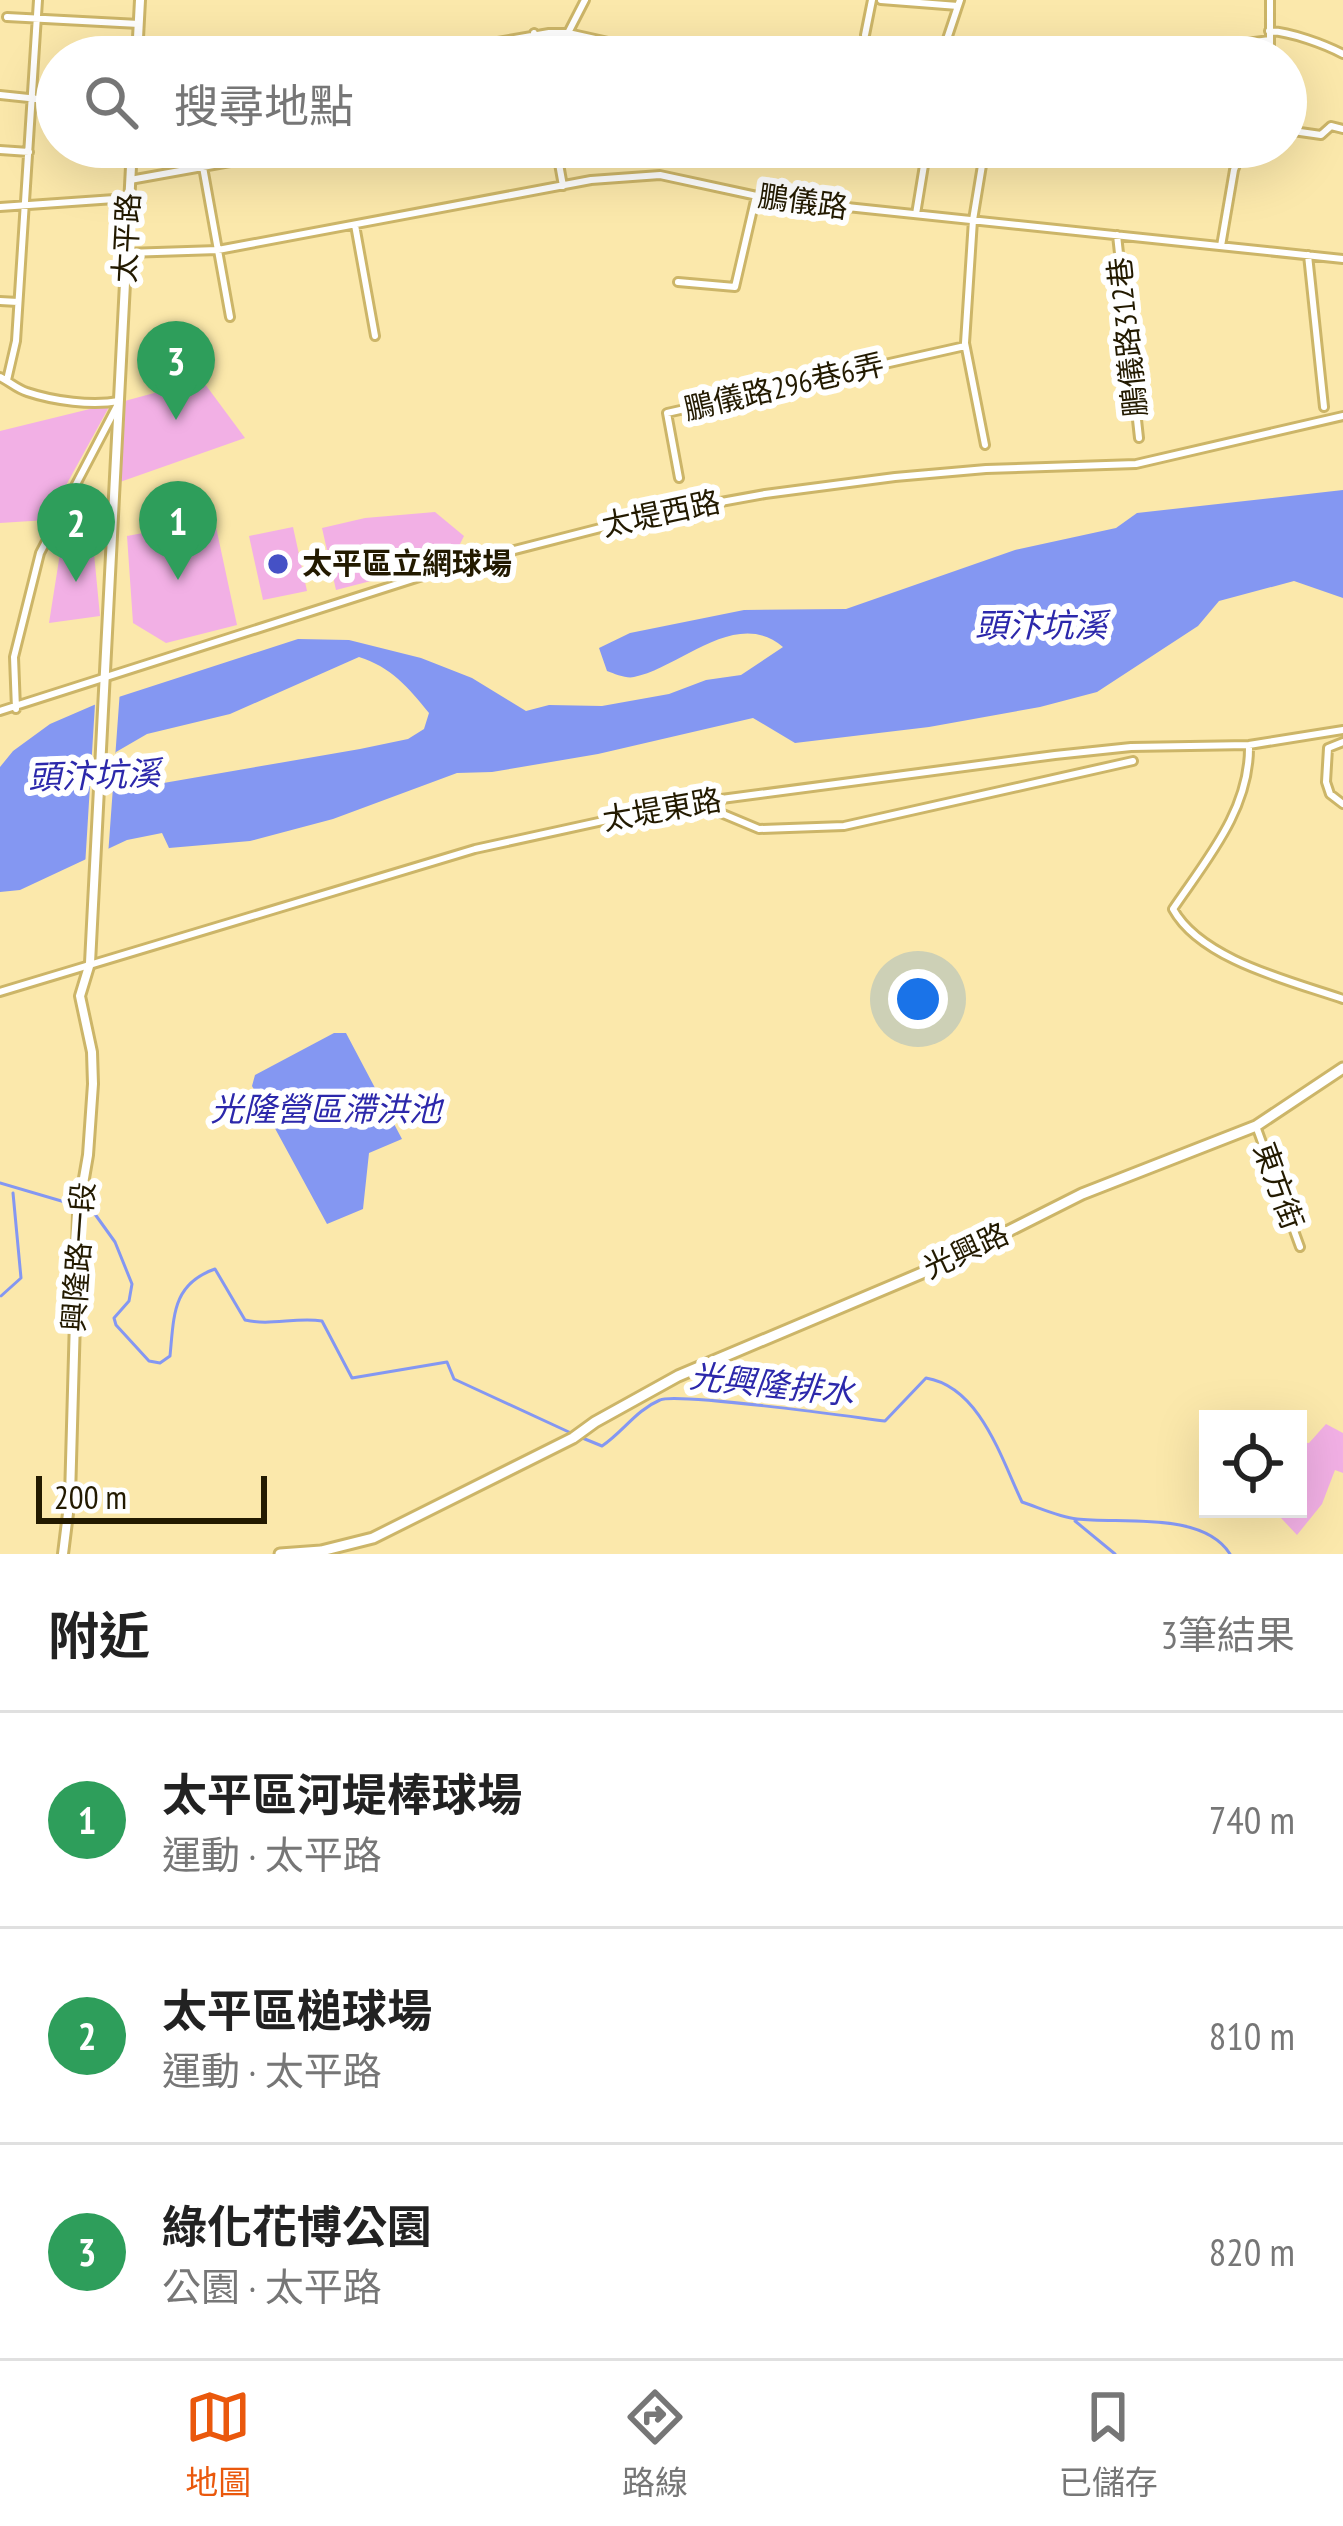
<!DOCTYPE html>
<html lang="zh-TW">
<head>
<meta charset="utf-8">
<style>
  :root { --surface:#fff; --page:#f2f2f2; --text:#222; --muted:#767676; --line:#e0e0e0; --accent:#ea580c }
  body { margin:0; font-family:"PT Sans Narrow","Noto Sans TC",sans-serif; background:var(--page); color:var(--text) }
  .controls { position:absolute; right:36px; bottom:36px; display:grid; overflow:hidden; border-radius:0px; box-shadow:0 12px 48px #0002 }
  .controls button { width:108px; height:108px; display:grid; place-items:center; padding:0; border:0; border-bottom:3px solid var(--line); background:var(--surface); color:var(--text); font:60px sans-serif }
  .scale { position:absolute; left:36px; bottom:30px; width:231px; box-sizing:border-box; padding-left:12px; border:6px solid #231a00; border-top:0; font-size:33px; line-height:42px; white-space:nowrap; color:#231a00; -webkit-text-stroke:9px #fff; paint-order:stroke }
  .you { position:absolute; left:918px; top:999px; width:42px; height:42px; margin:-30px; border:9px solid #fff; border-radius:50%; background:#1a73e8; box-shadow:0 0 0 18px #1a73e833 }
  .badge { display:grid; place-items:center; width:78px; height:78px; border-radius:50%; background:var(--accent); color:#fff; font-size:39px; font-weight:700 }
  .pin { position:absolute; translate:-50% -99px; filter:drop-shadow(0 3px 6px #0008) }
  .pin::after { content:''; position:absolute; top:63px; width:42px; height:36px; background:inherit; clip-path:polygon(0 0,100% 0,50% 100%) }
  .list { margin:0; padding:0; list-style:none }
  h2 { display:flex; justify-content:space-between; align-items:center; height:156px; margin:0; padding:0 48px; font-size:51px }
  h2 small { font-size:39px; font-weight:400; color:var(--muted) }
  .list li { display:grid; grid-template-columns:78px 1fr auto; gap:36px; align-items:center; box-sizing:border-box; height:216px; padding:0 48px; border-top:3px solid var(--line) }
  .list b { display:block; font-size:45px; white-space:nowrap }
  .list p { margin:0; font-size:39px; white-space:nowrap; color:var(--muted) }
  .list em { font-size:39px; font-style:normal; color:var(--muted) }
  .icon { flex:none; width:66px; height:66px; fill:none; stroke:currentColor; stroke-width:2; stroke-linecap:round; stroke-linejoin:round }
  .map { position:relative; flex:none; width:1343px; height:1554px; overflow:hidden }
  .search { position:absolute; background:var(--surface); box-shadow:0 12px 48px #0002; left:36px; right:36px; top:36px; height:132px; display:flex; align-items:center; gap:30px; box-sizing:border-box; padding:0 42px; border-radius:66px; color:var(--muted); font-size:45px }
  .sheet { height:804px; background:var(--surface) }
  nav { display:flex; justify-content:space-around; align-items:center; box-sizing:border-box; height:168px; border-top:3px solid var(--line); background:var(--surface); font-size:33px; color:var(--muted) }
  nav a { display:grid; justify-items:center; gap:6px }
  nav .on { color:var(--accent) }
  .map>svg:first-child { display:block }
  .green { fill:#f2b0e5 }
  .water { fill:#8497f2; fill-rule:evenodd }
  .pier { fill:#fbe8ab }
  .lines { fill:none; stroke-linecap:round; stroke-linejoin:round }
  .stream { stroke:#8497f2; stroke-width:3 }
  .minor-casing { stroke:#ccb568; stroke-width:12 }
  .tertiary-casing { stroke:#ccb568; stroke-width:14 }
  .secondary-casing { stroke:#ccb568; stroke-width:15 }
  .minor { stroke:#fff; stroke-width:6 }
  .tertiary { stroke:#fff; stroke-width:8 }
  .secondary { stroke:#fff; stroke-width:9 }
  .poi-dot { fill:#4551c6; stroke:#fff; stroke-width:4.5 }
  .labels { text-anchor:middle; stroke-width:12; stroke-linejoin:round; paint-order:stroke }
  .street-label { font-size:30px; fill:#231a00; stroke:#fff }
  .poi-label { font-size:30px; font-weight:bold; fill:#231a00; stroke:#fff; text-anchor:start }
  .water-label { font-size:33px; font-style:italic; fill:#2c28ab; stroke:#fff }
</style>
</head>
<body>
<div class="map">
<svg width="1343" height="1554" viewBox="0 0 1343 1554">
  <rect width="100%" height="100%" fill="#fbe8ab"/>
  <path class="green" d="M202,380L245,438L120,482L121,402Z
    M98,407H109L47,520L0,523V431Z
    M435,512L464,536L452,560L336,590L322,528L365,518Z
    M207,521L216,527L237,625L166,643L133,623L127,536Z
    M293,527L307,591L263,600L249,536Z
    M93,543L100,616L49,623L61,547Z
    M1326,1424L1343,1433V1473L1335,1470L1322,1504L1297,1535L1281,1518L1280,1509H1298V1442L1309,1443Z"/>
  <path class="water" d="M1343,490V598L1294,581L1219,601L1198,626L1097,692L1040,707L929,727L795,743L753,718L598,754L492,772L457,773L333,819L250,841L169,848L162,833L127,840L20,890L0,892V767L13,751L50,724L94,705L298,639L349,640L421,658L472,678L526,711L549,705L602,706L669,694L706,680L741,675L783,647C736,607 680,668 634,677C627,679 615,674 607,671L599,648L630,633L744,610L846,609L1015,550L1116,528L1137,513ZM359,657C391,667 408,687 429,713L424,729L408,739L360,749L152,785C133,784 117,786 109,766L116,752L147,734L230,714Z
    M334,1033H346L402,1139L369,1153L363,1209L327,1224L252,1086L255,1075Z"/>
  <path class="pier" d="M120,690L108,856L85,867L95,704L90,700Z"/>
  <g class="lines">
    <path class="stream" d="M0,1183L92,1210L115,1242L132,1284L129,1301L114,1318L116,1325L149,1361L160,1363L170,1356C174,1316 172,1284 215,1269L245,1320C270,1326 296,1317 322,1321L352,1378L447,1362L454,1379L571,1433
      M1,1296L21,1278L13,1193
      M580,1437L602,1446C623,1432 636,1410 660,1400C676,1392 853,1417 885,1421L926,1378C980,1387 1001,1458 1022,1502C1040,1508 1059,1517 1077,1519C1122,1524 1203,1511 1230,1554
      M1075,1521L1115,1554"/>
    <defs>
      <path id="minor" d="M881,0L958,6
        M1270,0V57
        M7,17L139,24
        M1269,31C1291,32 1324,44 1343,54
        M534,33L539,57
        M568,33L585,0
        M865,35L872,0
        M411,57L549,33H568L676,57
        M941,57L960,0
        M1137,57L1270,40
        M0,95L57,101
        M1286,130L1321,135L1331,126L1343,129
        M556,147L563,186
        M798,147L828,156
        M0,150L29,152
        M203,167L230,317
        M130,180L314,147
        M0,207L129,198
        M916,214L927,147
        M355,225L375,336
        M1117,235L1139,438
        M1221,246L1234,170L1243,147
        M126,253L218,250L591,180L660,175L771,199L1343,259
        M1308,255L1324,407
        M678,282L735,287L756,196
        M0,301L18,302
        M0,377C10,382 17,389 27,392C54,401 92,406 119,401
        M7,380L16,341L38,0
        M985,445L965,343L973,220L985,147
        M679,478L667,413L965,346
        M16,709L14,657L40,553L117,406
        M0,711L460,564L655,514L765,494L895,477L986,469L1136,464L1343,416
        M1343,742L1328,748L1326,782L1330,794L1343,804
        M1249,746C1250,809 1207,859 1173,909C1201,960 1291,981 1343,999
        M704,806L759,829L844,826L1133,761
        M0,992L475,849L676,805L1055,755L1131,747L1249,745L1343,730
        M1256,1126L1300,1247"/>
      <path id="tertiary" d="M137,57L140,0
        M63,1554L70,1497L78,1213L88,1155L93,1084L92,1052L80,996L90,963L132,147"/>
      <path id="secondary" d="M280,1554L321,1551L373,1538L573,1438L595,1422L678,1376L941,1265L1082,1194L1256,1126L1343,1068"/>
    </defs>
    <use href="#minor" class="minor-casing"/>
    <use href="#tertiary" class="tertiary-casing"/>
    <use href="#secondary" class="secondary-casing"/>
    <use href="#minor" class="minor"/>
    <use href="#tertiary" class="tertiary"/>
    <use href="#secondary" class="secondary"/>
  </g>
  <circle class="poi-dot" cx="278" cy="564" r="12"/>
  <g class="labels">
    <g class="street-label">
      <text transform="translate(803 202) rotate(8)" y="10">鵬儀路</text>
      <text transform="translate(127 238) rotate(-87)" y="10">太平路</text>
      <text transform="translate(1128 337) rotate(-96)" y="10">鵬儀路312巷</text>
      <text transform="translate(784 387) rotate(-13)" y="10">鵬儀路296巷6弄</text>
      <text transform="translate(661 514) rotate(-12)" y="10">太堤西路</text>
      <text transform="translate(662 810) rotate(-10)" y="10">太堤東路</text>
      <text transform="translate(1278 1186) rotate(70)" y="10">東方街</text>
      <text transform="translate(966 1251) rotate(-25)" y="10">光興路</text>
      <text transform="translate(79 1257) rotate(-86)" y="10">興隆路一段</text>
    </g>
    <g class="poi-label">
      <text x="302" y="574">太平區立網球場</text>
    </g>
    <g class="water-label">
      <text x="1041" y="637">頭汴坑溪</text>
      <text transform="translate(94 775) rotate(-2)" y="12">頭汴坑溪</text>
      <text x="326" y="1121">光隆營區滯洪池</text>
      <text transform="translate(772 1384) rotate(6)" y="12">光興隆排水</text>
    </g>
  </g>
</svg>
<div class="controls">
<button><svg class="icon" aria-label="locate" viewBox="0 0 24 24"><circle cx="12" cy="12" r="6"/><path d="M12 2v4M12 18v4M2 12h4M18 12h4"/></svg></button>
</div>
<div class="scale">200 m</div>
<div class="you"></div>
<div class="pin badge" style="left:178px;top:580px;background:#2e9e5b">1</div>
<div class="pin badge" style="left:76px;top:582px;background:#2e9e5b">2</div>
<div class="pin badge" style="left:176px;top:420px;background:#2e9e5b">3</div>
<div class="search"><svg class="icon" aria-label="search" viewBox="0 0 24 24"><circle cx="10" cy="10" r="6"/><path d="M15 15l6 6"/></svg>搜尋地點</div>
</div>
<section class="sheet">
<h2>附近<small>3筆結果</small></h2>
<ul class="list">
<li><span class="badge" style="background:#2e9e5b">1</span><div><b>太平區河堤棒球場</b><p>運動 · 太平路</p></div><em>740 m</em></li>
<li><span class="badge" style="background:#2e9e5b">2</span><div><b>太平區槌球場</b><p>運動 · 太平路</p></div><em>810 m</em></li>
<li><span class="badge" style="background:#2e9e5b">3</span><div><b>綠化花博公園</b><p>公園 · 太平路</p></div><em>820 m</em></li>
</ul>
</section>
<nav>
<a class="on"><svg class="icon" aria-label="map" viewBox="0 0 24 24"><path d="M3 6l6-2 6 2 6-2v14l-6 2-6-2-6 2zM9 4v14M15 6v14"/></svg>地圖</a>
<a><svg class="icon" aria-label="directions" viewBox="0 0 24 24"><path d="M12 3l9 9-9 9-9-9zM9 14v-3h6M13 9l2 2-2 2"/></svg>路線</a>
<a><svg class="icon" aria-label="saved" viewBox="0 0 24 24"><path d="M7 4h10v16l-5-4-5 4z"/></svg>已儲存</a>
</nav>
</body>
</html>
